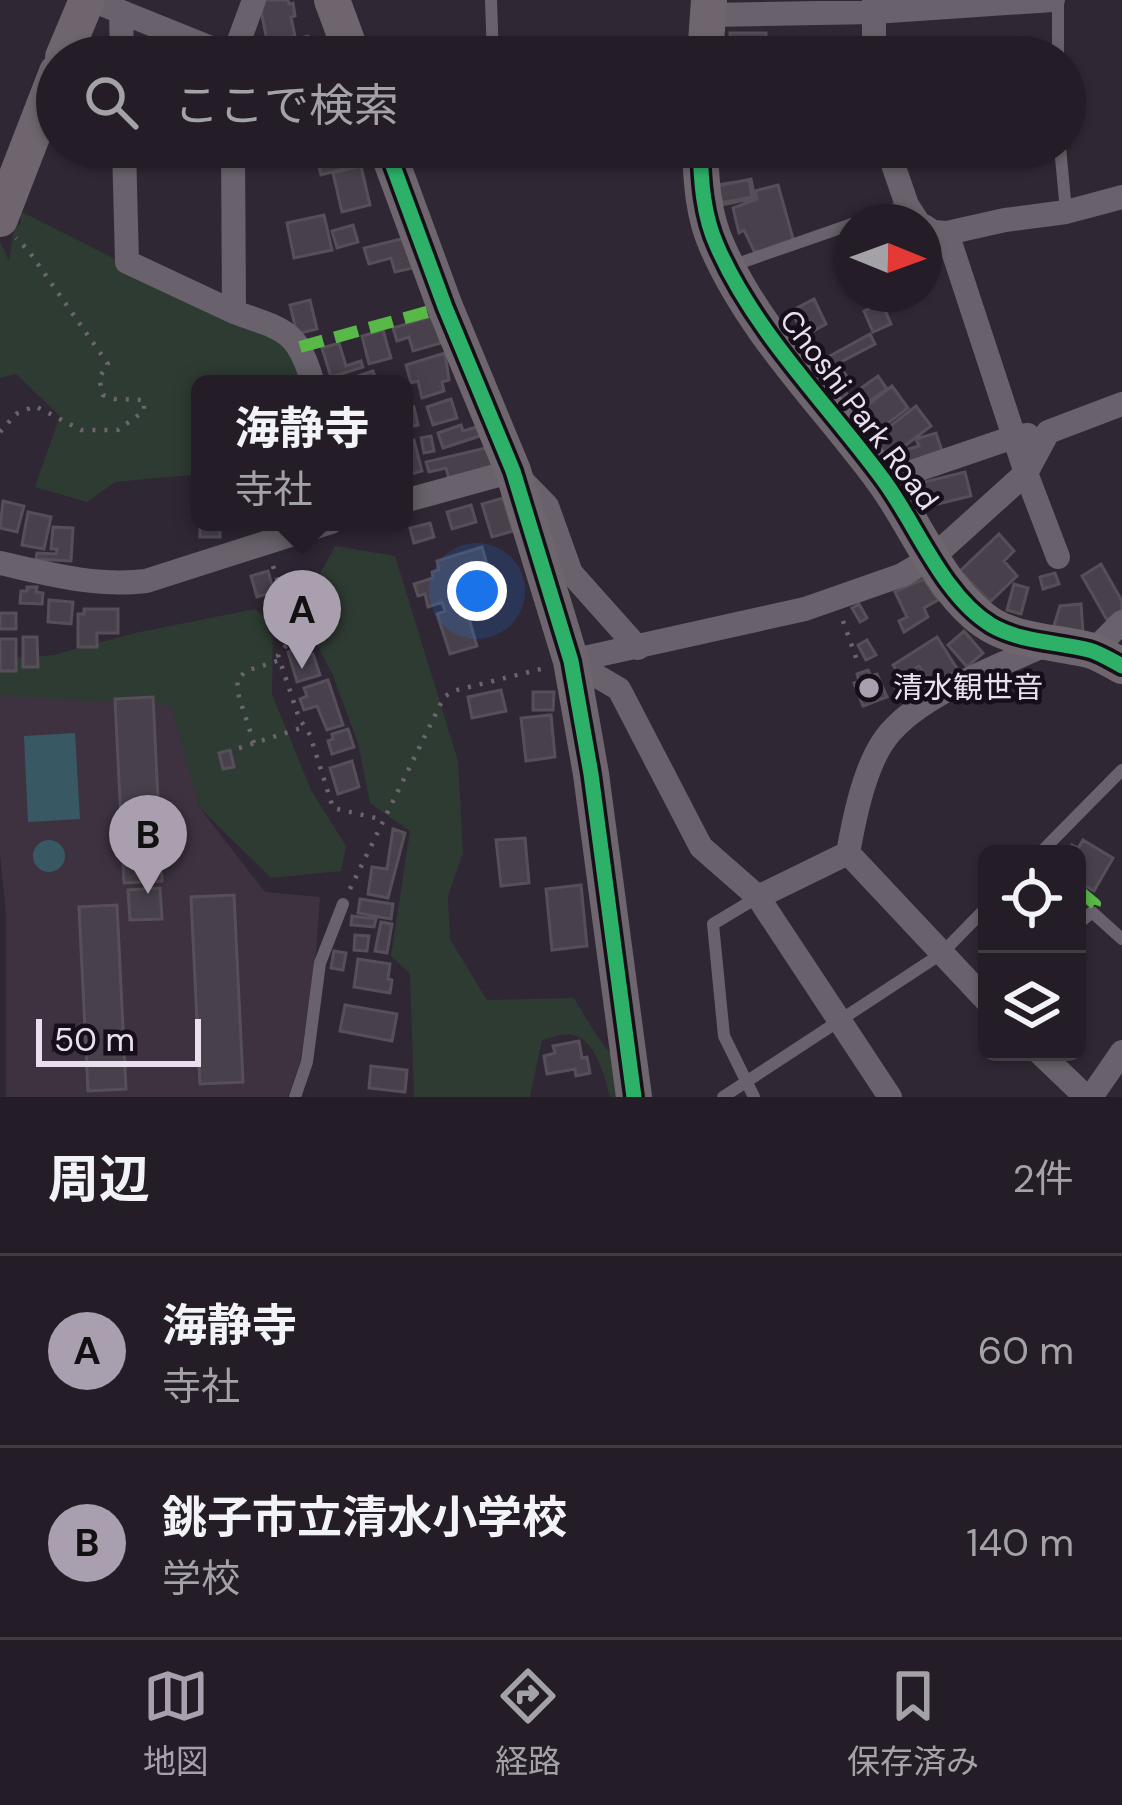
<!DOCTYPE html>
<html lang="ja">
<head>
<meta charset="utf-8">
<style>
  :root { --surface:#241d27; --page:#2c262f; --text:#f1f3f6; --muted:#a3a2a7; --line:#413b44; --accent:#a99fae }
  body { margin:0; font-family:"DM Sans","Noto Sans JP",sans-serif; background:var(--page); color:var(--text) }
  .controls { position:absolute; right:36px; bottom:36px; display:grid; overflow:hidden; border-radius:18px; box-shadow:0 3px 9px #0004 }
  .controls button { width:108px; height:108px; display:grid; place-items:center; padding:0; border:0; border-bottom:3px solid var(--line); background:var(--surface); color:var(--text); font:60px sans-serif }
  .compass { position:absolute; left:834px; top:204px; width:108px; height:108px; border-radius:50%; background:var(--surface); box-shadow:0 3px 9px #0004; rotate:91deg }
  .scale { position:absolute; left:36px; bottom:30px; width:165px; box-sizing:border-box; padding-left:12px; border:6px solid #eadfef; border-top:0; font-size:33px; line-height:42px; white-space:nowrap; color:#eadfef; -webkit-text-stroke:9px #160f19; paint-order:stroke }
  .you { position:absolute; left:477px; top:591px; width:42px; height:42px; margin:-30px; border:9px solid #fff; border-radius:50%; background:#1a73e8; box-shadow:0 0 0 18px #1a73e833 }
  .badge { display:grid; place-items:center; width:78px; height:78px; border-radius:50%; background:var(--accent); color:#111; font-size:39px; font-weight:700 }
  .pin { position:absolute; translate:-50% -99px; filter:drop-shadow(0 3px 6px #0008) }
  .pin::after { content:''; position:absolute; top:63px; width:42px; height:36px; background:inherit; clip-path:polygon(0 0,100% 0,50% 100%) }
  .popup { position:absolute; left:191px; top:375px; width:222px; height:156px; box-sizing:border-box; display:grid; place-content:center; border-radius:18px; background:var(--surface); filter:drop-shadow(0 3px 9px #0005); font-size:39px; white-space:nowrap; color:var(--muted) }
  .popup b { font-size:45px; color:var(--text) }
  .popup::after { content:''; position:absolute; left:50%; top:100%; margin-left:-24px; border:24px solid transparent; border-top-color:var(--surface) }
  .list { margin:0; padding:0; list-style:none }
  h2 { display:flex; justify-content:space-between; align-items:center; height:156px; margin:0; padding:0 48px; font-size:51px }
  h2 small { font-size:39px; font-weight:400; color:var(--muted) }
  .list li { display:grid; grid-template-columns:78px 1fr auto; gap:36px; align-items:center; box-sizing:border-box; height:192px; padding:0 48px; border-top:3px solid var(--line) }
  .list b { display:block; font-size:45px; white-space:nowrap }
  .list p { margin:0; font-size:39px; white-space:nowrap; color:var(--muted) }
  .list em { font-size:39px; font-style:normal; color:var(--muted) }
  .icon { flex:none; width:66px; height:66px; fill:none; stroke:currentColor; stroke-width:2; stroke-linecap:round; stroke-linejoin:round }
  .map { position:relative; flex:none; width:1122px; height:1097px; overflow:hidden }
  .search { position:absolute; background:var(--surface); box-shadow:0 3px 9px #0004; left:36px; right:36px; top:36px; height:132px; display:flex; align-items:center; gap:30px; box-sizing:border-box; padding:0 42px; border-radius:66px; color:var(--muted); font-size:45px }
  .sheet { height:540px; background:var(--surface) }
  nav { display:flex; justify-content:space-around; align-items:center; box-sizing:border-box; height:168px; border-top:3px solid var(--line); background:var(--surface); font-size:33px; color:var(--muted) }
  nav a { display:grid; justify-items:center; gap:6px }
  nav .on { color:var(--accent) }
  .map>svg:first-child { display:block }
  .education { fill:#3e3240 }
  .green { fill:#2e3b32 }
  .water { fill:#385863 }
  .building { fill:#48414c; stroke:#564f59; stroke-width:3 }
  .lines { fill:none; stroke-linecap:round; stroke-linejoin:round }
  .path { stroke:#6c656f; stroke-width:4.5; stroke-dasharray:3 9; stroke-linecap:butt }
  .lane { stroke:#69626c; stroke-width:12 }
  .street { stroke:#69626c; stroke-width:24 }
  .secondary { stroke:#6f656e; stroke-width:36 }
  .quiet { stroke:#58b947; stroke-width:12; stroke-dasharray:24 12; stroke-linecap:butt }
  .cycleway-casing { stroke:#160f19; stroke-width:22 }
  .cycleway { stroke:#2db169; stroke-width:15 }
  .poi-dot { fill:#a99fae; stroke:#160f19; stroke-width:4.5 }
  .labels { text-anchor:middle; stroke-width:9; stroke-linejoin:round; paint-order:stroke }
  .street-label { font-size:30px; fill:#eadfef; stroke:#160f19 }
  .poi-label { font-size:30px; fill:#eadfef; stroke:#160f19; text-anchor:start }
</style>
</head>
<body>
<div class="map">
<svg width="1122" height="1097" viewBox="0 0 1122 1097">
  <rect width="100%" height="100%" fill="#302734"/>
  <path class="education" d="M179,689L199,807L265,892L320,897L315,963L300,1062L288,1097H6V916L0,853V695Z"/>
  <path class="green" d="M20,211L119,261L273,331L306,373L297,384H200V474L115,482L87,502L35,487L60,416L16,374L0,378V241L9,261L14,229L21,223Z
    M335,546L395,556L458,761L463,853L448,896L450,939L487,1000L574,998L595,1033L642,1097H610C605,1077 596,1040 573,1035C563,1033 552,1038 542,1040L530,1097H414L410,974L391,956L410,831L370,803L358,743L332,673L316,643L310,592Z
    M255,609L273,623L272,694L311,790L346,846L341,871L271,878L199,807L171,705L0,696V659L54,655L135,633Z"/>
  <path class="water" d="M75,733L80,819L28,822L24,736Z
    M33 856a16 16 0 1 1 32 0a16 16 0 1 1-32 0Z"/>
  <path class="building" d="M259,0H288L289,4L293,3L295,16L291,17L295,36L267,41Z
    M730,33H766V55L730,54Z
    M308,36L312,57H287L284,42Z
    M314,147H345L351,167L321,175Z
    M716,147H766L767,160L717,163Z
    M361,166L370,205L342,212L333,173Z
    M751,179L755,198L722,205L718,186Z
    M749,180L752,197L720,203L717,185Z
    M778,185L794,242L764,253L754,251L744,230L739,233L733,208L757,199L755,191Z
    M324,215L332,250L294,258L287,223Z
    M353,225L358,242L337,248L332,231Z
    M405,238L413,268L395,272L391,258L369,264L364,248Z
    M814,299L826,324L804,336L791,311Z
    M310,300L317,329L297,334L290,305Z
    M882,303L891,324L873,332L864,311Z
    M433,316L441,343L413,351L409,337L397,341L393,328Z
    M383,330L391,358L369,364L362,336Z
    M870,334L875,344L820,373L815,364Z
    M339,343L346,366L361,361L363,367L331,377L322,348Z
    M445,353L449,380L442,382L444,391L422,398L418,381L411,383L406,365Z
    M838,365L846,375L838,381L847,394L836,403L818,380Z
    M373,371L377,384H347L346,380Z
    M878,376L887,389L849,416L840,403Z
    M892,386L908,408L867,439L851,418Z
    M451,399L457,418L433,425L427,407Z
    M916,406L931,426L886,460L872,440Z
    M414,407L418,425L404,428V410Z
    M461,425L463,431L480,426L483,435L443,448L438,433Z
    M936,433L944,457L908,468L902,451L919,446L916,439Z
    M431,436L434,451L424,453L421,438Z
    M414,440L422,471L404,476V442Z
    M490,447L495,471L450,483L446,468L429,472L426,462Z
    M965,472L971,496L913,510L908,486Z
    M503,498L513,531L492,537L482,504Z
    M3,501L24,506L17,532L0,528Z
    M471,505L476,522L452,529L447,512Z
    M28,512L51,517L44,549L22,545Z
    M200,517V522H230V525H220V537H200Z
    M430,523L434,537L414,543L410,528Z
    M53,527L73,528L71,561L36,559L37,553L56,554L57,549H51Z
    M999,534L1014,551L1004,561L1017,576L990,602L960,571Z
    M482,547L491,578L478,582L488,614L469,619L477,646L450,654L437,614L445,611L442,602L428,607L425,594L418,596L414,584L433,578L432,572L439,570L437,561Z
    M1101,564L1122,601V611L1107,620L1082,576Z
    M268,571L274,592L257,597L251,576Z
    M1055,573L1059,584L1043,589L1040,577Z
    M924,579L938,600L924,608L928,617L904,632L899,621L907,617L895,592Z
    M1014,584L1028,588L1021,614L1007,610Z
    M27,587H37L36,592L43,593L42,604L20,603L21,591H27Z
    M49,600L73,602L71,624L48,622Z
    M859,604L867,618L860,622L852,608Z
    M1081,604L1083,632H1052L1060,606Z
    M84,609H118V633H97V647H78V614H84Z
    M0,613H16V629H0Z
    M964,631L983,653L967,667L948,645Z
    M23,637H37L38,667H23Z
    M937,637L958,670L941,681L938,678L930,683L919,666L901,678L893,665Z
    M0,639H16V671H0Z
    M867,640L876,655L866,660L858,645Z
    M303,647L306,656L313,654L320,675L297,682L288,652Z
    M868,670L871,676L877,674L887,697L863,706L854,683L859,681L857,674Z
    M918,671L928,688L904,702L894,686Z
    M328,680L343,725L327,730L317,706L304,710L300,699L307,696L304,688Z
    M501,690L506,711L472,718L468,697Z
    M533,692H554L553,710H533Z
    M153,697L162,881L124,883L115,699Z
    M551,715L555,757L526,761L521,718Z
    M348,729L354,747L332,754L328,741L333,739L332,734Z
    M230,750L234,767L223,769L219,753Z
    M352,761L359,787L338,794L330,768Z
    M393,829L405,833L388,898L368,894L372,867L387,869Z
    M525,838L529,883L501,886L496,840Z
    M1083,840L1113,858L1094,891L1077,881V854H1067L1072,845L1078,848Z
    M581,885L587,946L552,950L546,889Z
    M160,888L162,919L130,920L128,890Z
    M234,895L243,1082L200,1084L191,897Z
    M360,899L393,904L391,919L358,913Z
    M117,905L126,1089L88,1091L79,907Z
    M352,916L376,919L374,927L351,925Z
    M381,922L392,924L387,953L375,951Z
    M355,935L369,936L367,951L354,950Z
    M334,951L346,953L343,970L331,968Z
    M358,959L390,964L388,979L392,980L390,993L354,987Z
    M345,1005L397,1014L392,1041L340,1031Z
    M579,1041L582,1058L587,1057L590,1073L576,1076L575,1069L547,1074L544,1056L555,1053L553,1046Z
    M371,1066L407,1070L405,1092L369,1088Z"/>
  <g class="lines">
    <path class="path" d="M0,432L16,414L35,406L81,430H118L144,411V400L115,399L103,395L99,378L108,364L28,250L16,238
      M273,566L292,627L290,641L278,655L299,718L310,735L333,808L384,820
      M843,621L858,663
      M254,743L239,697L237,680L246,671L280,660
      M239,748L304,727
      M350,889L444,697L453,691L545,668"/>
    <path class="lane" d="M491,0L493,57
      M1058,57V0
      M1060,147L1066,211
      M859,222L907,205
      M734,265L852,224
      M1039,854L1122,770
      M1077,925L1092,912L1122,939
      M295,1097L307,1062L320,963L343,904
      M723,1097L941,954L987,907
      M754,1097L724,1036L713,924L758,897"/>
    <path class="street" d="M92,0L233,57L254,0
      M121,12L122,57
      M708,15L874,12L1053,0
      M874,57V0
      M124,147L127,262L234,312
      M233,147L234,312C284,330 298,329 313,384
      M887,147L907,205L918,222
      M924,226L933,232L947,233L1005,220L1066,212L1122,197
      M947,233L1026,473L1058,557
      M885,481L1014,437L1028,435
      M404,501L513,471L547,506L571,573L638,648
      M0,563C49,574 96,587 146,581L331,522
      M1093,651L1122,622
      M571,661L805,609L902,575L933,557L1026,473L1048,432L1122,404
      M571,661L619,689L701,847L758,897L890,1097
      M848,853C854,820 863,774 881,745C911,696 997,668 1049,643
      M848,853L987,1001
      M758,897L848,853
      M1039,1052L1086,1097
      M1091,1097L1122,1052"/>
    <path class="secondary" d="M332,0L353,57
      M63,57L87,0
      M705,57L709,0
      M386,147L445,307L513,471L571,661L591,774L634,1097
      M700,147C701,181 703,215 717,246C755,333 826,402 882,478C916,523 942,595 991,625C1020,642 1057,642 1089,650C1100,653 1111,660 1122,666
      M0,219L57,72"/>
    <path class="quiet" d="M300,347L445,307
      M1077,889L1095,904L1092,912"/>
    <defs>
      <path id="cycleway" d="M386,147L445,307L513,471L571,661L591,774L634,1097
        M700,147C701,181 703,215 717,246C755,333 826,402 882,478C916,523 942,595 991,625C1020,642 1057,642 1089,650C1100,653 1111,660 1122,666"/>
    </defs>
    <use href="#cycleway" class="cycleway-casing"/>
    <use href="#cycleway" class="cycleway"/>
  </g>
  <circle class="poi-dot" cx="869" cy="688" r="12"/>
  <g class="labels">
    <g class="street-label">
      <text transform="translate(859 410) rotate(53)" y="10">Choshi Park Road</text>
    </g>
    <g class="poi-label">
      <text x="893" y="698">清水観世音</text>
    </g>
  </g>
</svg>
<div class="controls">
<button><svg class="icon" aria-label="locate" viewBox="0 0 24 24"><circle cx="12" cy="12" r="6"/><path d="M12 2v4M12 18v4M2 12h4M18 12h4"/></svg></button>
<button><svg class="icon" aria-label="layers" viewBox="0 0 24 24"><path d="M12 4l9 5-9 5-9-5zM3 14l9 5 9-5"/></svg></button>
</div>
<svg class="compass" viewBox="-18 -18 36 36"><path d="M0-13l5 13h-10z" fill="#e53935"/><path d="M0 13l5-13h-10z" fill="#a3a2a7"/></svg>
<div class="scale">50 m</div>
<div class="you"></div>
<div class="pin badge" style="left:302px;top:669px">A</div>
<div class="popup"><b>海静寺</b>寺社</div>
<div class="pin badge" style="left:148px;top:894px">B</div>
<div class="search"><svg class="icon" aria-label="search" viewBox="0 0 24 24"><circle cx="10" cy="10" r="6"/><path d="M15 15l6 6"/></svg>ここで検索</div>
</div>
<section class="sheet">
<h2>周辺<small>2件</small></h2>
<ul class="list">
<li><span class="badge">A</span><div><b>海静寺</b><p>寺社</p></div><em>60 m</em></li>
<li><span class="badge">B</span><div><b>銚子市立清水小学校</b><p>学校</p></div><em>140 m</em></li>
</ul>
</section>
<nav>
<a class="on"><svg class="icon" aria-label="map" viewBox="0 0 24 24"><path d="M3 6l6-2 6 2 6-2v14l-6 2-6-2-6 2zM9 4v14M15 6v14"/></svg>地図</a>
<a><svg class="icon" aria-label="directions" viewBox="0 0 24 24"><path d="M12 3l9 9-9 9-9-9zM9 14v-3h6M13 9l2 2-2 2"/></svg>経路</a>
<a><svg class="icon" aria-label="saved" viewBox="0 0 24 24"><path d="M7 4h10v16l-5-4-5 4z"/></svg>保存済み</a>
</nav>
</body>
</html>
